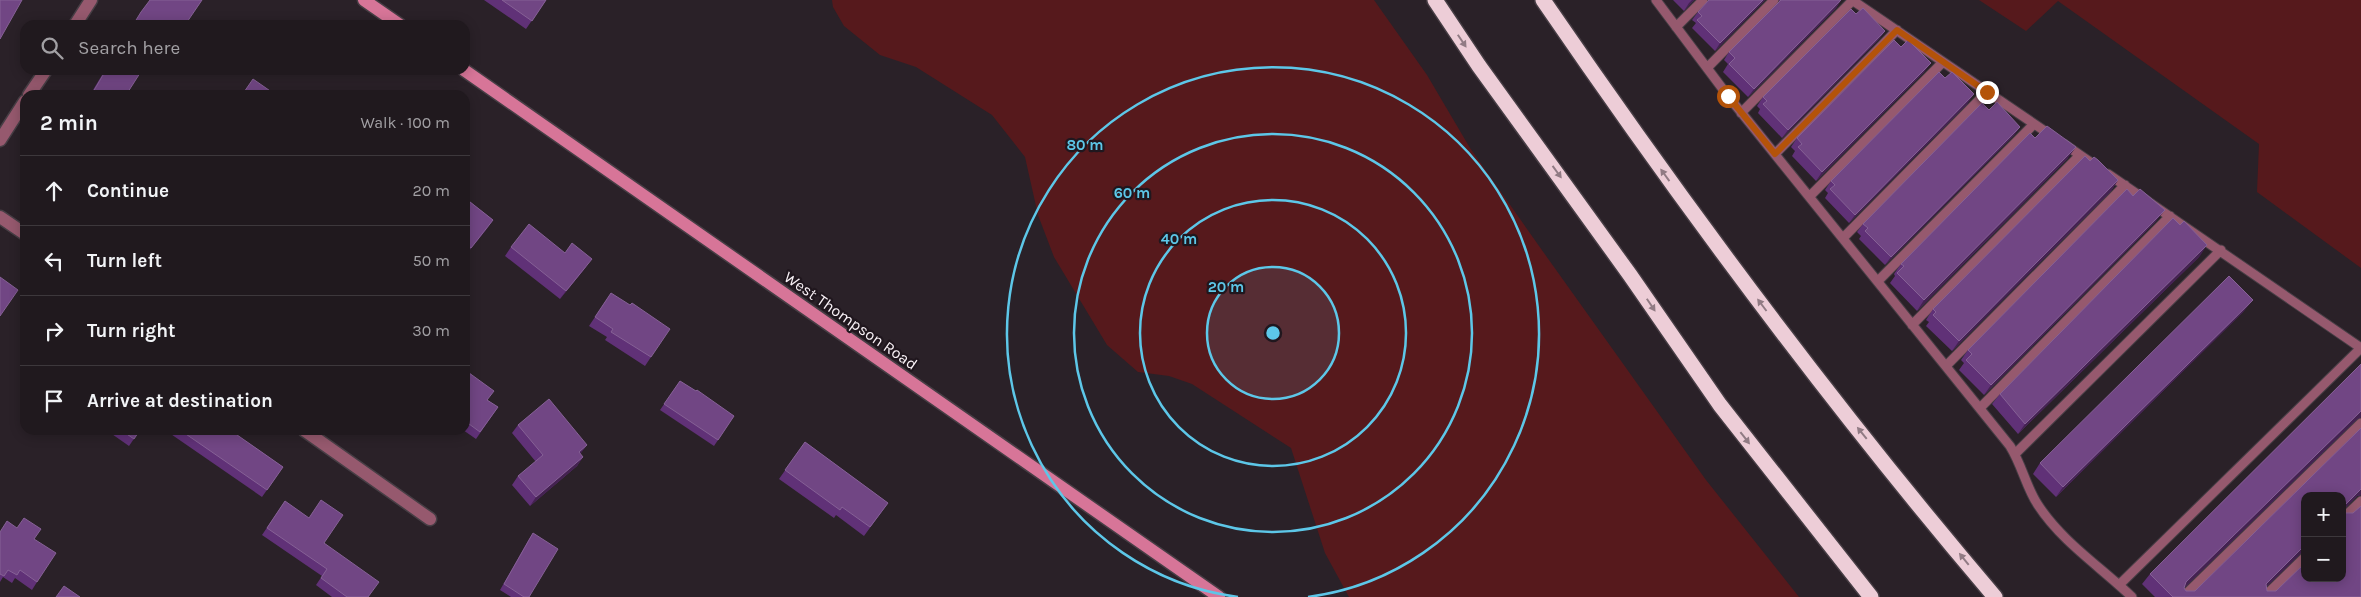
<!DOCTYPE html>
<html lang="en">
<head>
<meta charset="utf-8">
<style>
  :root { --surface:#20191e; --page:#282227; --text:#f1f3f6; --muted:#a2a0a4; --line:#3d383c }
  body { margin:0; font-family:Karla,sans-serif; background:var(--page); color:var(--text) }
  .controls { position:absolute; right:15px; bottom:15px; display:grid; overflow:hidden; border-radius:10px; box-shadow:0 2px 12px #0003 }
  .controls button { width:45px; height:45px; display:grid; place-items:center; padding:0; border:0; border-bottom:1px solid var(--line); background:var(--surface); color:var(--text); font:25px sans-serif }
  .stop { position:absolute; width:15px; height:15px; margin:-11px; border:4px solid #b45309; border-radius:50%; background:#fff }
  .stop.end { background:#b45309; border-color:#fff; box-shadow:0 1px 5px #0008 }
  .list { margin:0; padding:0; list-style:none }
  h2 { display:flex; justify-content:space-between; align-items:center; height:65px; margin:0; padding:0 20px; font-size:21px }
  h2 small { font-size:16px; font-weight:400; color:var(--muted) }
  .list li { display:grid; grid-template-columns:32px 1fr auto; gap:15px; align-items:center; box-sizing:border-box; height:70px; padding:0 20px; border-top:1px solid var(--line) }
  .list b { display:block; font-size:19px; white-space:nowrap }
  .list em { font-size:16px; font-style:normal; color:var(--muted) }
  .icon { flex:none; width:28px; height:28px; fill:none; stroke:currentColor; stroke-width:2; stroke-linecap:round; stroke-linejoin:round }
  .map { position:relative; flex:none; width:2361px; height:597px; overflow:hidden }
  .search { position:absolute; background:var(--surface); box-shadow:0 2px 12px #0003; left:20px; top:20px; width:450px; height:55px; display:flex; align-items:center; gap:12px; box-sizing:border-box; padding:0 18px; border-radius:15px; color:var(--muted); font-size:19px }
  .panel { position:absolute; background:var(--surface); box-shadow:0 2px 12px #0003; left:20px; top:90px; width:450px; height:345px; border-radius:15px }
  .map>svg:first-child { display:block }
  .green { fill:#56191c }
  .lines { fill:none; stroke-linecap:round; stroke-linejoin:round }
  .service-casing { stroke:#473e45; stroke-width:11 }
  .minor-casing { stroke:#473e45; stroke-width:15 }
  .secondary-casing { stroke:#473e45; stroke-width:15 }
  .motorway-casing { stroke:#473e45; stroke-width:18 }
  .service { stroke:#96596e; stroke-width:9 }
  .minor { stroke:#96596e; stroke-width:12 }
  .secondary { stroke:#d77598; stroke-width:12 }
  .motorway { stroke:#edcdd7; stroke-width:15 }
  .wall { fill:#603177; fill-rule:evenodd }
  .shaded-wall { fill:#442251 }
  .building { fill:#714684; stroke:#866196; fill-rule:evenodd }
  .oneway { fill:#917b84 }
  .route { stroke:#b45309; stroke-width:6 }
  .ring { fill:none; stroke:#5dc7e8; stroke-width:2.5 }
  .labels { text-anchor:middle; stroke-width:4.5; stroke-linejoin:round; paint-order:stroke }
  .street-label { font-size:16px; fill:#f9f2f7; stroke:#20171e }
  .centre { fill:#5dc7e8; stroke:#20171e; stroke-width:2.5 }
  .ring-label { font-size:15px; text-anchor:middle; font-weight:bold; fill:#5dc7e8; stroke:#20171e; stroke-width:4.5; stroke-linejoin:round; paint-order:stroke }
</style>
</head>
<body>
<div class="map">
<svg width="2361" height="597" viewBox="0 0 2361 597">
  <rect width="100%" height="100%" fill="#2a2128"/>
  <path class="green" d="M832,0H1374L1427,75L1470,148L1539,246L1706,480L1799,597H1349L1325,553L1291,448L1192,384L1169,376L1138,372L1107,345L1054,257L1038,215L1025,157L992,115L916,67L880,55L844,26L833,7Z
    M1979,0H2361V268L2257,192L2259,144L2058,1L2026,31Z"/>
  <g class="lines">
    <defs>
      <path id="service" d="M1656,0L1728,96L2010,446C2022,465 2026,487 2038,505C2062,542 2101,567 2132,597
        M1852,0L2052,136
        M1676,27L1703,0
        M1707,68L1774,0
        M1741,113L1853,0
        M2064,144L2093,164
        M1775,154L1897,30
        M2108,174L2361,348
        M1810,196L1943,62
        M1843,238L1987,92
        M1878,281L2034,124
        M1912,325L2080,155
        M1946,366L2125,185
        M1980,408L2170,216
        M2015,454L2221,250
        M2342,519L2361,501
        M2119,585L2361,348
        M2183,597L2361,423
        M2264,597L2305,557"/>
      <path id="minor" d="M75,25L91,0
        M29,95L46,70
        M0,140L25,101
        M0,217L25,234
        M304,430L430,519"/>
      <path id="secondary" d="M364,0L400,25
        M464,70L1219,597"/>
      <path id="motorway" d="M1435,0L1479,66L1630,275L1720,405L1871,597
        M1543,0C1684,206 1833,407 1995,597"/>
    </defs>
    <use href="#service" class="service-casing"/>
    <use href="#minor" class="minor-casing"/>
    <use href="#secondary" class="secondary-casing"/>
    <use href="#motorway" class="motorway-casing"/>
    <use href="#service" class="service"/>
    <use href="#minor" class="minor"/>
    <use href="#secondary" class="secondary"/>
    <use href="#motorway" class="motorway"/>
  </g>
  <path class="wall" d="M484,0H546L526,29Z
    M1673,0H1694L1684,11Z
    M1765,0L1715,51L1692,28L1696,23L1692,20L1698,12Z
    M1779,0H1841L1836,8L1748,97L1723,72L1728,64L1724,60L1729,52L1779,2Z
    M1856,14L1885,31L1879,39L1782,138L1758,113L1760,109L1757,106L1763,97Z
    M105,70H142L126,95H90Z
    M1925,71L1816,181L1792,156L1795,151L1791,147L1797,138Z
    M1968,103L1849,223L1825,198L1828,193L1825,190L1831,181Z
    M1989,110L2020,127L2014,135L1885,265L1859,239L1861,236L1857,232L1863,224Z
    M2035,138L2068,158L1917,311L1890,283L1895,276L1894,274L1901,264Z
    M2090,161L2118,180L2111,191L1952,351L1926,326L1929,322L1926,320L1933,309Z
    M465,198L493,220L465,256Z
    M2157,220L1984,395L1959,370L1964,363L1961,360L1968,350Z
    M511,247L565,253L586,267L560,299L505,256Z
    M2200,256L2018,434L1992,404L2000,394Z
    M611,293L651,357L645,366L605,340L607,337L589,326Z
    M2245,310L2056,497L2033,474L2040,463Z
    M2361,364V417L2357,419L2184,588L2186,591H2195L2361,428V495L2357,496L2344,509L2361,597H2155L2142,584L2150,574ZM2305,496L2342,578L2276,591H2267L2266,587L2301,553L2305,551Z
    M465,370L487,400L498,407L476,439L463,430H465Z
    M680,381L734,416L714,446L660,410Z
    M518,425L587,445L580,454L583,457L577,466L530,506L512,485L518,476L536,462L512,433Z
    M110,430H140L129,446L109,432Z
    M165,430H230L283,467L262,497Z
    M805,442L888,503L864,536L836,515L834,518L779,479Z
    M285,501L324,543L368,597H332L316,585L322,576L262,535Z
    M0,532L34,539L37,582L32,590L15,578L12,583L3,577L0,582Z
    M533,533L529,597H511L500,590L529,539Z"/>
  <path class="shaded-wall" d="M1692,0H1694L1684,11L1689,3Z
    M1763,0H1765L1715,51L1720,43Z
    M1841,0L1836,8L1748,97L1754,89Z
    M1885,31L1879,39L1782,138L1788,130Z
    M1931,63L1925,71L1816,181L1822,172Z
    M1974,94L1968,103L1849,223L1855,215Z
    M2020,127L2014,135L1885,265L1891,257Z
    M2076,147L2068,158L1917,311L1924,300Z
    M2118,180L2111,191L1952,351L1959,341Z
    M2165,210L2157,220L1984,395L1991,385Z
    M493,220L487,229L465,256L471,248Z
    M2207,245L2200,256L2018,434L2025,424Z
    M592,259L586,267L560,299L566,291Z
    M2253,300L2245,310L2056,497L2063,487Z
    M2361,411V417L2357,419L2179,593L2186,582Z
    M587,445L581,453L573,461L579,452Z
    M583,457L577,466L530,506L536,497Z
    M2361,489V495L2357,496L2342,511L2344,506Z
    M2305,545V551L2301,553L2258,595L2266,584Z"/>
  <path class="building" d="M0,0H22L0,39Z
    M150,0H202L185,25H133L141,12Z
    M502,0H546L532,21Z
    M1709,0H1763L1720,43L1697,20L1702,16L1698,12Z
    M1781,0H1841L1754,89L1729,64L1735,58L1729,52Z
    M1863,8L1885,31L1788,130L1763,104L1767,101L1763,97L1851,9L1856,14Z
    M1894,40L1901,47L1908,40L1931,63L1822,172L1798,147L1802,144L1797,138Z
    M106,70H142L126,95H97L93,92Z
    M1939,72L1945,78L1952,72L1974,94L1855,215L1830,189L1835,185L1831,181Z
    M253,79L276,95H242Z
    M1997,102L2020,127L1891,257L1865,231L1868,228L1863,224L1982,103L1989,110Z
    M2047,126L2076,147L1924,300L1897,273L1904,266L1901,264L2030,133L2035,138Z
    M2085,156L2090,161L2094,157L2098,160L2118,180L1959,341L1933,315L1936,312L1933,309Z
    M2127,189L2133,196L2140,189L2165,210L1991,385L1966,360L1972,354L1968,350Z
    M465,198L493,220L471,248L465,244Z
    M2173,218L2180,225L2184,221L2207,245L2025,424L2000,394Z
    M529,224L565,253L572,243L592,259L566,291L511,247Z
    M2229,276L2253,300L2063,487L2040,463Z
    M0,277L18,290L0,316Z
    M611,293L630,305L632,303L670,329L651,357L611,332L613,329L595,317Z
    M2361,364V411L2186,582L2184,588L2186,591H2195L2361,428V489L2344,506L2345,513H2353L2361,506V597H2173L2150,574ZM2305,496H2342V578H2305V563L2276,591H2267L2266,584L2305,545Z
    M465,370L494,391L487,400L498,407L480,432L465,421Z
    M680,381L696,391L697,390L734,416L718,440L664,404Z
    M549,399L587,445L579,452L583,457L536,497L518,476L543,455L518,425Z
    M121,430H140L134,439Z
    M180,430H230L283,467L267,490Z
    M805,442L888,503L870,527L842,507L840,510L785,470Z
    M321,500L343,515L324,543L379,582L368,597H347L321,578L327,569L267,528L285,501L309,518Z
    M24,518L41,529L34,539L56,553L37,582L20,570L17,575L8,570L4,576L0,574V532L7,521L17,528Z
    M533,533L558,549L529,597H524L504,584Z
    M64,586L80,597H56Z"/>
  <defs><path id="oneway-solid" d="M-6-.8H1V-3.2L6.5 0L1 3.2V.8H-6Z" transform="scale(1.25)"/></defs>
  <g class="oneway">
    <use href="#oneway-solid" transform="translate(1462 41) rotate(56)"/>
    <use href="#oneway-solid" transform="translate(1557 172) rotate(54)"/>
    <use href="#oneway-solid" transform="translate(1665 175) rotate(-126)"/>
    <use href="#oneway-solid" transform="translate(1651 305) rotate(56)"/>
    <use href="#oneway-solid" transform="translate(1762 305) rotate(-127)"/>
    <use href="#oneway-solid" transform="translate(1862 433) rotate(-129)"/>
    <use href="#oneway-solid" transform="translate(1745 438) rotate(52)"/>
    <use href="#oneway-solid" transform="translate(1964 559) rotate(-129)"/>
  </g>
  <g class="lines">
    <path class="route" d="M1728,96L1775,154L1897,30L1987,92"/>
  </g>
  <circle cx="1273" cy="333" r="66" fill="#5dc7e8" fill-opacity=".12"/>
  <g class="ring">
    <circle cx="1273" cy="333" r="66"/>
    <circle cx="1273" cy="333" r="133"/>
    <circle cx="1273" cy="333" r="199"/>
    <path d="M1238 597A266 266 0 1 1 1308 597"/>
  </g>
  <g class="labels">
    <g class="street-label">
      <text transform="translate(851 320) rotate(35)" y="6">West Thompson Road</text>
    </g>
  </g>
  <circle cx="1273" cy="333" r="8" class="centre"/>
  <g class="ring-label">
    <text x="1085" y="150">80 m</text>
    <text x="1132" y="198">60 m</text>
    <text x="1179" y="244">40 m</text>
    <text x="1226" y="292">20 m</text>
  </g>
</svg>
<div class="controls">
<button>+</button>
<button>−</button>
</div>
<div class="stop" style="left:1728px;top:96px"></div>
<div class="stop end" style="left:1987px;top:92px"></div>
<div class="search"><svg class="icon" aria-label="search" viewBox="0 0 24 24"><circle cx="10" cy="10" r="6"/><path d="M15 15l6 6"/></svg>Search here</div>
<section class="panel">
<h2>2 min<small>Walk · 100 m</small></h2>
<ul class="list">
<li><svg class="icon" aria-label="ahead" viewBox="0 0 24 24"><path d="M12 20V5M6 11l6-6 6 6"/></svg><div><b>Continue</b></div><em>20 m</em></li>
<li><svg class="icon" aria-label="left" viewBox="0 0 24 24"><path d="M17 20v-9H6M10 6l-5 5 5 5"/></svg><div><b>Turn left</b></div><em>50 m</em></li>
<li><svg class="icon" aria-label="right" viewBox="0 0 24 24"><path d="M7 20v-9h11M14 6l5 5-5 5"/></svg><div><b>Turn right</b></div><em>30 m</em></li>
<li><svg class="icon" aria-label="arrive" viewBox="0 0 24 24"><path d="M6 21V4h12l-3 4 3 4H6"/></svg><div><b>Arrive at destination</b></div></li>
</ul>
</section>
</div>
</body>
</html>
